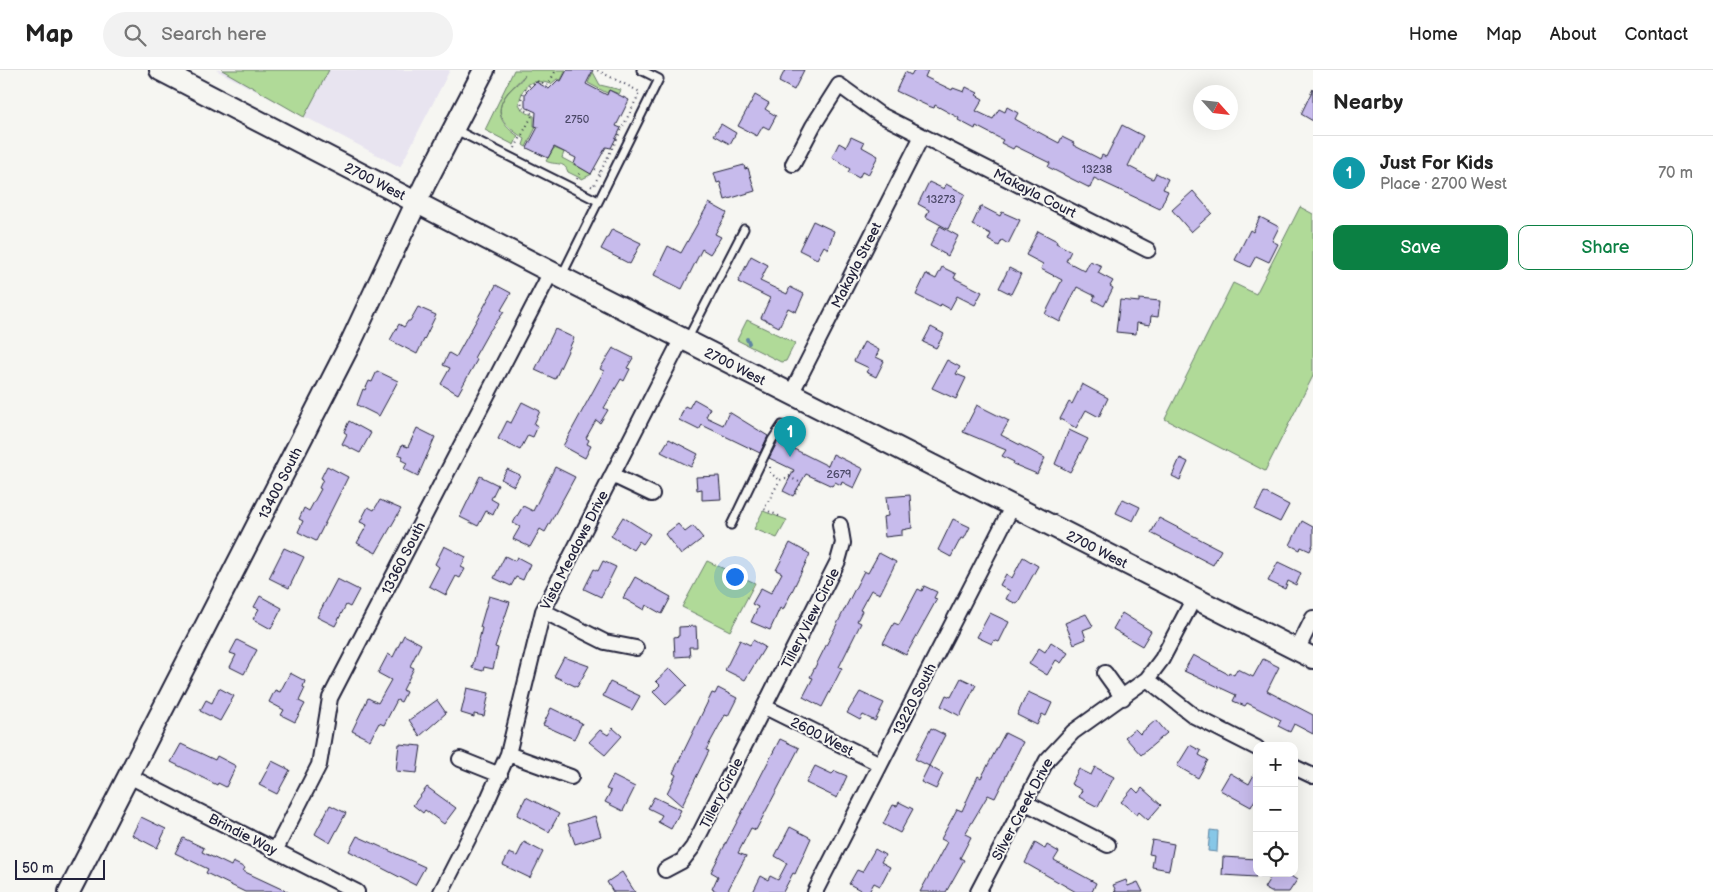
<!DOCTYPE html>
<html lang="en">
<head>
<meta charset="utf-8">
<style>
  :root { --surface:#fff; --page:#f2f2f2; --text:#222; --muted:#767676; --line:#e0e0e0; --accent:#0b8043 }
  body { margin:0; font-family:"Balsamiq Sans",sans-serif; background:var(--page); color:var(--text) }
  .controls { position:absolute; right:15px; bottom:15px; display:grid; overflow:hidden; border-radius:10px; box-shadow:0 5px 20px #0002 }
  .controls button { width:45px; height:45px; display:grid; place-items:center; padding:0; border:0; border-bottom:1px solid var(--line); background:var(--surface); color:var(--text); font:25px sans-serif }
  .compass { position:absolute; left:1193px; top:15px; width:45px; height:45px; border-radius:50%; background:var(--surface); box-shadow:0 5px 20px #0002; rotate:117deg }
  .scale { position:absolute; left:15px; bottom:12px; width:90px; box-sizing:border-box; padding-left:5px; border:2px solid #22223b; border-top:0; font-size:14px; line-height:18px; white-space:nowrap; color:#22223b; -webkit-text-stroke:4px #f6f6f2; paint-order:stroke }
  .you { position:absolute; left:734px; top:506px; width:18px; height:18px; margin:-12px; border:4px solid #fff; border-radius:50%; background:#1a73e8; box-shadow:0 0 0 8px #1a73e833 }
  .badge { display:grid; place-items:center; width:32px; height:32px; border-radius:50%; background:var(--accent); color:#fff; font-size:16px; font-weight:700 }
  .pin { position:absolute; translate:-50% -41px; filter:drop-shadow(0 1px 2px #0008) }
  .pin::after { content:''; position:absolute; top:26px; width:18px; height:15px; background:inherit; clip-path:polygon(0 0,100% 0,50% 100%) }
  .list { margin:0; padding:0; list-style:none }
  h2 { display:flex; justify-content:space-between; align-items:center; height:65px; margin:0; padding:0 20px; font-size:21px }
  h2 small { font-size:16px; font-weight:400; color:var(--muted) }
  .list li { display:grid; grid-template-columns:32px 1fr auto; gap:15px; align-items:center; box-sizing:border-box; height:75px; padding:0 20px; border-top:1px solid var(--line) }
  .list b { display:block; font-size:19px; white-space:nowrap }
  .list p { margin:0; font-size:16px; white-space:nowrap; color:var(--muted) }
  .list em { font-size:16px; font-style:normal; color:var(--muted) }
  .actions { display:flex; gap:10px; padding:15px 20px }
  .actions a { flex:1; padding:11px 0; border:1px solid var(--accent); border-radius:10px; text-align:center; font-size:18px; color:var(--accent) }
  .actions .main { background:var(--accent); color:#fff }
  .icon { flex:none; width:28px; height:28px; fill:none; stroke:currentColor; stroke-width:2; stroke-linecap:round; stroke-linejoin:round }
  .map { position:relative; flex:none; width:1313px; height:822px; overflow:hidden }
  header { display:flex; align-items:center; gap:30px; box-sizing:border-box; height:70px; padding:0 25px; background:var(--surface); border-bottom:1px solid var(--line) }
  header strong { font-size:24px }
  nav { display:flex; gap:28px; margin-inline-start:auto; font-size:18px }
  .search { width:350px; height:45px; background:var(--page); display:flex; align-items:center; gap:12px; box-sizing:border-box; padding:0 18px; border-radius:28px; color:var(--muted); font-size:19px }
  main { display:flex }
  aside { flex:1; background:var(--surface) }
  .map>svg:first-child { display:block }
  .built { fill:#e8e4f0 }
  .green { fill:#b0da98; stroke:#697e6a }
  .water { fill:#87c7e7; stroke:#5f85a2 }
  .lines { fill:none; stroke-linecap:round; stroke-linejoin:round }
  .stream { stroke:#5f85a2; stroke-width:4 }
  .building { fill:#c7bbec; stroke:#22223b }
  .lane-casing { stroke:#22223b; stroke-width:11 }
  .street-casing { stroke:#22223b; stroke-width:18 }
  .secondary-casing { stroke:#22223b; stroke-width:24 }
  .path { stroke:#22223b; stroke-width:2; stroke-dasharray:1 4; stroke-linecap:butt }
  .lane { stroke:#f6f6f2; stroke-width:7 }
  .street { stroke:#f6f6f2; stroke-width:14 }
  .secondary { stroke:#f6f6f2; stroke-width:20 }
  .labels { text-anchor:middle; stroke-width:4; stroke-linejoin:round; paint-order:stroke }
  .number-label { font-size:11px; fill:#4b4867 }
  .street-label { font-size:14px; fill:#22223b; stroke:#f6f6f2 }
</style>
</head>
<body>
<header>
<strong>Map</strong>
<div class="search"><svg class="icon" aria-label="search" viewBox="0 0 24 24"><circle cx="10" cy="10" r="6"/><path d="M15 15l6 6"/></svg>Search here</div>
<nav><a>Home</a><a>Map</a><a>About</a><a>Contact</a></nav>
</header>
<main>
<div class="map">
<svg width="1313" height="822" viewBox="0 0 1313 822">
  <rect width="100%" height="100%" fill="#f6f6f2"/>
  <filter id="ink" filterUnits="userSpaceOnUse"><feTurbulence type="fractalNoise" baseFrequency=".02" numOctaves="2"/><feDisplacementMap in="SourceGraphic" scale="10" xChannelSelector="R" yChannelSelector="G"/><feConvolveMatrix kernelMatrix="1 2 1 2 8 2 1 2 1" color-interpolation-filters="sRGB"/></filter>
  <g filter="url(#ink)">
    <path class="built" d="M216,0H450L400,97Z"/>
    <path class="green" d="M222,0H329L304,47Z
      M514,0H566L561,10L557,9L551,14C531,8 523,13 519,34L523,41L534,46V56L536,57L526,77L523,75L525,69C507,57 490,45 508,22C514,16 521,12 525,5C502,27 486,44 518,66L514,75L485,60Z
      M593,2L600,15L621,20L619,24L609,20L607,23L588,13Z
      M554,78L564,82L562,88L592,104L582,109L568,102C564,90 555,96 546,91Z
      M1300,137L1313,144V306L1265,401L1165,349L1233,213L1256,224Z
      M747,250L795,273L786,291L781,292L737,270Z
      M763,441L787,450L777,468L754,459Z
      M707,491L755,513L730,561L682,537Z"/>
    <path class="water" d="M1210,760L1218,761L1217,782L1208,781Z"/>
    <g class="lines">
      <path class="stream" d="M747,269L749,273"/>
    </g>
    <path class="building" d="M567,0H593L586,14L607,25L609,20L629,30L616,56L621,58L611,78L606,77L591,104L574,94L576,88L554,77L548,88L527,78L538,57L535,56L536,42L525,37V23L536,12L549,19L558,10L561,11Z
      M785,0H804L794,20L779,12Z
      M914,0H928L925,7L952,20L953,18L964,22L966,17L978,23L976,25L983,29L976,41L993,49L999,39L1005,42L1007,37L1018,43L1015,49L1031,58L1059,73L1062,67L1074,73L1073,75L1100,89L1102,85L1106,87L1122,55L1143,66L1128,96L1153,109L1156,103L1168,109L1163,119L1168,121L1160,139L1094,108L1090,118L1048,97L1050,93L1015,76L1013,79L1001,73L1003,70L976,56L975,59L958,50L959,48L935,35L934,38L928,36L896,21L905,2L911,5Z
      M1313,19V51L1301,44Z
      M755,25L769,33L765,39L776,46L769,59L763,56L757,66L738,56Z
      M721,54L736,63L730,74L714,65Z
      M851,67L864,73L862,77L878,86L868,105L862,102L859,108L848,102L850,99L832,87L839,73L846,77Z
      M744,95L745,99L748,98L755,121L725,130L720,112L717,113L714,103Z
      M929,112L944,119L946,114L965,124L948,159L926,147L929,140L918,134Z
      M1193,121L1212,143L1191,162L1172,140Z
      M709,133L727,143L715,164L721,167L710,184L702,179L682,219L654,205L668,176L681,183Z
      M981,136L1000,146L1002,142L1020,150L1008,174L1002,170L999,176L988,170L991,164L972,155Z
      M1260,147L1279,157L1272,171L1278,174L1269,192L1256,186L1250,197L1235,190L1250,160L1253,162Z
      M813,151L834,161L828,179L824,176L817,189L799,180Z
      M940,156L958,166L948,186L930,176Z
      M612,159L641,173L630,194L601,179Z
      M1038,161L1057,171L1056,173L1071,181L1066,191L1085,201L1090,191L1102,196L1098,203L1113,211L1110,216L1113,218L1104,236L1093,230L1095,226L1077,217L1060,252L1045,244L1062,210L1041,199L1043,194L1026,185Z
      M751,186L768,195L760,211L787,224L790,217L804,224L796,242L788,238L779,257L761,248L770,228L738,212Z
      M942,197L956,204L954,208L982,222L975,235L957,226L950,239L941,234L940,237L916,225L926,204L936,209Z
      M1009,198L1021,204L1011,224L999,218Z
      M496,215L511,223L501,240L504,242L488,263L474,288L477,290L458,324L441,314L450,298L443,295L449,283L456,287Z
      M1139,229L1160,231L1158,247L1151,246L1150,255L1137,253L1136,264L1116,262L1120,230L1139,232Z
      M418,237L436,245L417,284L390,270L399,254L404,257L408,251H410Z
      M931,257L944,264L936,278L923,272Z
      M555,259L574,268L555,309L535,300Z
      M864,272L879,280L876,287L884,291L876,307L866,302L869,298L854,291Z
      M613,278L633,288L627,298L630,299L624,311L621,309L604,338L608,340L600,353L596,350L586,368L589,370L587,374L591,376L585,388L563,376L604,301L600,299Z
      M947,290L960,297L956,304L966,308L956,329L932,318Z
      M377,301L398,311L379,346L357,335L363,319L365,320L369,311L372,312Z
      M1082,314L1108,328L1099,347L1086,340L1076,358L1060,349L1069,332L1072,334Z
      M694,329L710,338L706,347L723,355L729,342L768,366L760,383L702,355L699,360L679,350L685,336L689,338Z
      M522,332L540,341L534,354L538,356L533,367L528,365L520,380L498,369L507,351L511,353Z
      M977,335L1009,351L1001,365L1045,388L1037,404L1013,394L1014,392L1002,386L1006,380L963,362Z
      M349,351L371,363L360,383L342,374L347,364L344,362Z
      M417,358L435,367L418,406L404,399L407,393L401,390L403,386L398,384L402,375L408,377Z
      M1069,360L1088,369L1070,402L1055,394Z
      M669,369L698,384L691,397L661,382Z
      M778,371L828,396L833,384L863,399L854,418L842,412L841,415L835,412L832,416L806,404L793,426L783,421L794,400L769,388Z
      M1180,388L1188,392L1180,410L1172,406Z
      M327,396L348,407L316,471L298,462L303,451L299,449L304,438L309,441L321,419L319,418L323,409L321,408Z
      M555,397L575,407L545,462L540,459L530,477L513,469L520,457L513,453L523,436L533,441Z
      M507,399L520,405L514,416L501,409Z
      M480,406L498,415L491,429L498,433L493,445L486,441L478,456L460,447Z
      M719,406L721,429L702,430V419L697,420L696,407Z
      M1264,422L1289,435L1280,452L1255,440Z
      M910,425L912,458L902,460V465L885,467L883,447L888,446L886,427Z
      M1123,429L1140,437L1133,451L1116,443Z
      M380,430L401,439L376,483L357,473L367,455L360,452L368,437L374,440Z
      M623,447L650,464L643,474L639,471L633,480L611,466Z
      M1159,448L1221,480L1213,495L1151,463Z
      M953,449L970,457L964,469L961,468L951,487L938,480Z
      M1302,451L1313,457V474L1310,481L1301,477L1300,480L1290,475Z
      M678,454L685,462L693,456L703,468L681,485L665,464Z
      M790,473L810,484L783,540L780,538L770,560L751,552L758,537L752,534L761,518L771,523L782,503L776,500Z
      M444,476L466,487L461,497L465,499L460,508L456,506L446,525L429,516L439,497L435,494Z
      M284,478L304,487L289,518L269,508Z
      M879,483L896,492L880,524L871,520L860,540L862,541L857,551L861,553L839,597L842,598L822,637L803,627L813,608L810,607L864,501L868,503Z
      M505,486L515,491L517,487L530,494L523,510L516,507L511,516L494,508Z
      M1023,487L1038,496L1017,534L1006,529L1010,521L1000,515L1006,504L1012,508Z
      M603,491L616,497L601,527L584,519L594,499L598,501Z
      M1278,492L1301,503L1296,515L1288,511L1285,519L1268,511Z
      M635,507L671,527L662,544L646,535L644,540L623,528Z
      M337,509L359,520L350,537L346,535L335,556L317,547Z
      M924,516L937,522L934,528L937,529L906,585L883,573L894,553L899,555L918,519L922,521Z
      M260,526L282,538L271,559L253,549L259,539L254,537Z
      M489,526L510,532L495,577L498,578L493,599L484,597L483,601L472,598L482,558L480,557Z
      M990,543L1009,552L999,572L994,570L992,574L977,567Z
      M1122,543L1151,561L1142,576L1113,559Z
      M1086,544L1093,556L1083,560L1086,569L1074,574L1065,553Z
      M696,556L697,577H689L690,586L675,587L674,567L679,566V557Z
      M404,565L421,574L410,596L414,598L403,620L406,622L401,632L397,630L384,655L379,653L370,670L352,661L368,628L378,633L391,610L378,603L388,584L393,587Z
      M237,570L257,580L244,604L230,597L236,585L230,583Z
      M740,570L750,575L753,570L765,577L745,610L725,600Z
      M1051,572L1068,583L1061,593L1056,590L1047,605L1029,594L1039,578L1045,582Z
      M1193,585L1228,604L1229,602L1234,605L1237,599L1253,607L1263,589L1279,597L1267,621L1313,645V664L1294,654L1290,662L1278,656L1281,650L1247,633L1245,636L1233,631L1236,625L1184,601Z
      M564,587L589,596L577,617L554,606Z
      M670,598L687,615L666,635L653,622L660,615L656,611Z
      M290,603L305,611L303,617L305,618L299,631L305,634L295,652L281,645L284,640L269,632L275,620L280,622Z
      M961,608L976,615L960,646L941,636L946,625L951,627Z
      M610,612L640,626L632,640L603,626Z
      M219,618L234,626L220,651L200,641L206,630L212,633Z
      M467,618L489,623L484,646L474,644V647L461,643Z
      M718,618L737,628L728,646L725,645L706,680L709,681L682,736L667,723L676,705L673,703L696,656L712,623L715,624Z
      M860,622L884,633L875,651L863,645L860,650L847,643Z
      M1028,622L1052,633L1046,646L1042,644L1037,655L1017,645Z
      M437,630L446,643L420,666L409,650Z
      M551,638L582,653L574,669L543,655Z
      M1156,650L1167,663L1141,685L1125,667L1135,659L1140,664Z
      M613,658L622,666L605,685L589,672L600,660L608,665Z
      M931,658L945,665L929,696L915,689Z
      M1005,663L1023,672L995,728L988,725L965,764L971,767L960,788L964,790L946,822H920L947,772L941,769L957,739L962,741L978,706L981,708Z
      M780,669L799,678L756,760L751,758L738,783L746,786L727,822H718L712,819L718,806L711,802Z
      M181,674L215,690L217,686L236,696L226,717L218,713L217,715L171,692Z
      M399,674L421,676L417,703L396,701Z
      M1190,675L1201,681L1199,685L1208,690L1198,708L1177,696Z
      M272,691L290,700L277,724L259,715Z
      M815,696L832,704L835,701L847,706L837,728L806,713Z
      M929,696L943,704L936,719L921,712Z
      M1095,697L1114,707L1098,737L1079,727L1082,720L1071,714L1079,699L1091,705Z
      M1257,699V726L1251,737L1220,720L1230,703L1249,714Z
      M613,706L635,717L623,741L605,732L611,721L606,719Z
      M427,717L456,738L444,754L425,740L423,743L413,735Z
      M1133,718L1138,723L1142,718L1161,735L1148,750L1139,742L1137,745L1121,732Z
      M526,727L559,744L549,762L517,745Z
      M654,727L681,740L671,759L658,752L662,745L648,738Z
      M899,732L913,739L900,763L883,754L893,735L897,736Z
      M330,735L346,743L330,773L315,764Z
      M595,746L601,766L575,774L568,754Z
      M141,747L166,759L157,778L132,765Z
      M790,757L811,768L795,804L793,803L783,822H753L761,806L768,810L770,806L778,810L787,793L775,786Z
      M357,766L425,797L415,815L349,781Z
      M183,768L204,778L202,782L231,796L233,792L245,798L243,801L288,822H245L206,803L208,799L175,783Z
      M1152,770L1174,774L1169,800L1152,797L1154,785L1149,784Z
      M524,772L543,782L530,808L503,795L509,783L517,786Z
      M1035,773L1045,779L1047,775L1059,782L1054,790L1096,813L1092,822H1076L1025,793Z
      M875,779L885,785L881,792L890,797L880,816L874,813L869,822H864L849,814L857,800L862,802Z
      M1223,787L1257,789L1256,807L1222,805Z
      M622,802L635,822H613L607,812Z
      M1273,803H1286L1297,810L1289,822H1271L1264,818Z
      M1126,810L1128,816L1138,812L1143,822H1114L1116,821L1113,815Z"/>
    <g class="lines">
      <defs>
        <path id="lane" d="M454,59L598,131
          M561,207L659,9L641,0
          M687,270L744,159
          M731,455L772,370L782,355"/>
        <path id="street" d="M793,94L813,56L839,15L879,44L1148,180
          M791,324L922,66
          M612,405L652,424
          M543,541L605,572L636,578
          M1297,580L1313,548
          M1105,603L1123,628
          M1147,609L1194,646L1257,678
          M765,637L880,694
          M508,684L571,707
          M460,689L500,705
          M1294,697L1313,706
          M129,706L357,822
          M1024,732L1108,775
          M275,781L319,695L330,628L551,202
          M665,800L682,791L693,777L838,491L843,473L840,455
          M441,822L485,736L508,684L543,541L682,268
          M815,822L1012,437
          M978,822L1047,690L1073,662L1147,609L1162,589L1194,528"/>
        <path id="secondary" d="M160,0L551,202L1313,588
          M69,822L351,272L425,114L484,0"/>
      </defs>
      <use href="#lane" class="lane-casing"/>
      <use href="#street" class="street-casing"/>
      <use href="#secondary" class="secondary-casing"/>
      <path class="path" d="M515,78L533,44L523,39C518,25 525,17 537,11L548,15L556,0
        M595,99L600,102
        M577,109L581,100
        M591,116L593,117L640,22L597,0
        M770,397V403L780,410
        M789,407L801,413L794,426
        M779,446L764,439L780,410L789,407L793,401"/>
      <use href="#lane" class="lane"/>
      <use href="#street" class="street"/>
      <use href="#secondary" class="secondary"/>
    </g>
  </g>
  <g class="labels">
    <g class="number-label">
      <text x="577" y="53">2750</text>
      <text x="1097" y="103">13238</text>
      <text x="941" y="133">13273</text>
      <text x="839" y="408">2679</text>
    </g>
    <g class="street-label">
      <text transform="translate(375 111) rotate(27)" y="5">2700 West</text>
      <text transform="translate(1035 123) rotate(27)" y="5">Makayla Court</text>
      <text transform="translate(856 195) rotate(-63)" y="5">Makayla Street</text>
      <text transform="translate(735 296) rotate(27)" y="5">2700 West</text>
      <text transform="translate(280 413) rotate(-63)" y="5">13400 South</text>
      <text transform="translate(1097 479) rotate(27)" y="5">2700 West</text>
      <text transform="translate(574 480) rotate(-63)" y="5">Vista Meadows Drive</text>
      <text transform="translate(403 488) rotate(-63)" y="5">13360 South</text>
      <text transform="translate(810 548) rotate(-63)" y="5">Tillery View Circle</text>
      <text transform="translate(914 629) rotate(-63)" y="5">13220 South</text>
      <text transform="translate(822 666) rotate(27)" y="5">2600 West</text>
      <text transform="translate(721 723) rotate(-63)" y="5">Tillery Circle</text>
      <text transform="translate(1022 739) rotate(-62)" y="5">Silver Creek Drive</text>
      <text transform="translate(243 764) rotate(27)" y="5">Brindie Way</text>
    </g>
  </g>
</svg>
<div class="controls">
<button>+</button>
<button>−</button>
<button><svg class="icon" aria-label="locate" viewBox="0 0 24 24"><circle cx="12" cy="12" r="6"/><path d="M12 2v4M12 18v4M2 12h4M18 12h4"/></svg></button>
</div>
<svg class="compass" viewBox="-18 -18 36 36"><path d="M0-13l5 13h-10z" fill="#e53935"/><path d="M0 13l5-13h-10z" fill="#767676"/></svg>
<div class="scale">50 m</div>
<div class="you"></div>
<div class="pin badge" style="left:790px;top:387px;background:#0f9aa8">1</div>
</div>
<aside>
<h2>Nearby<small></small></h2>
<ul class="list">
<li><span class="badge" style="background:#0f9aa8">1</span><div><b>Just For Kids</b><p>Place · 2700 West</p></div><em>70 m</em></li>
</ul>
<div class="actions"><a class="main">Save</a><a>Share</a></div>
</aside>
</main>
</body>
</html>
